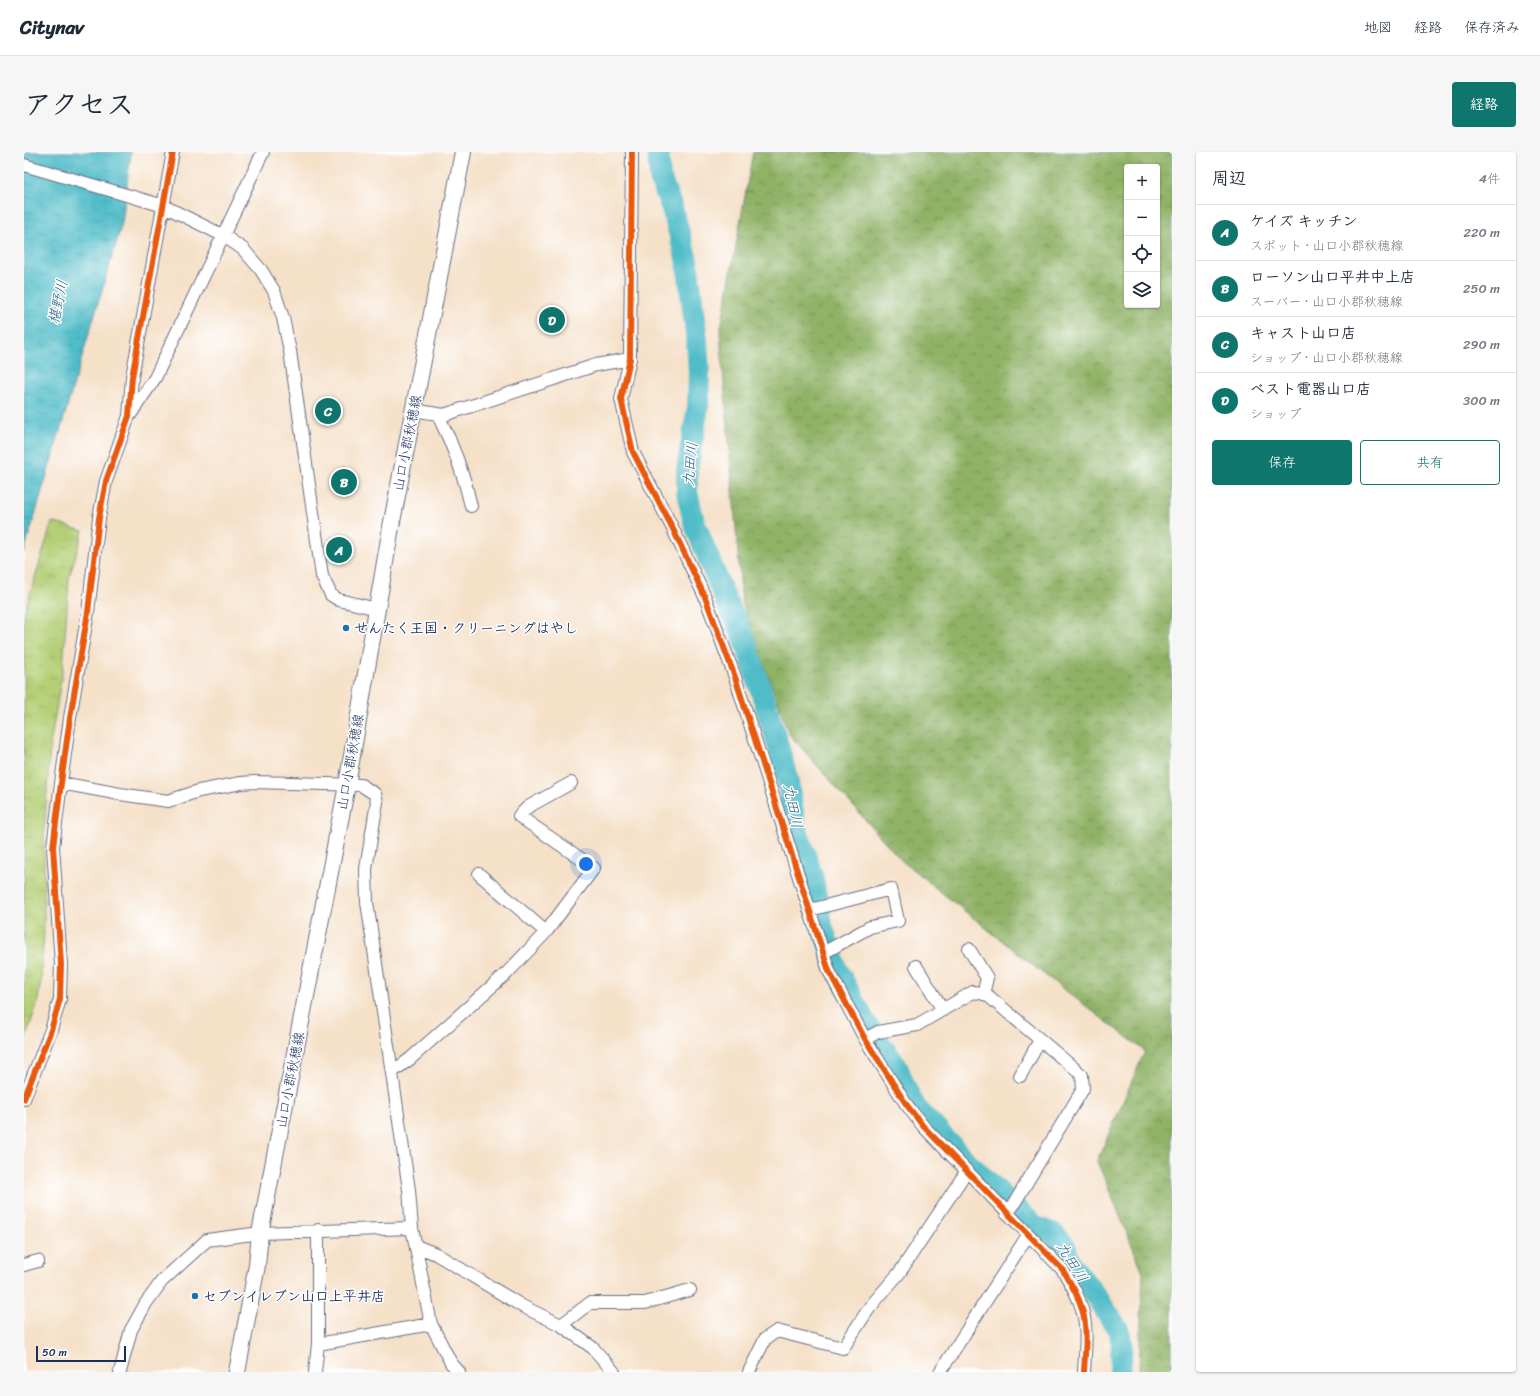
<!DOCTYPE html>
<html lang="ja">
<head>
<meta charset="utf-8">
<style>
  :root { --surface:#fff; --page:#f6f6f7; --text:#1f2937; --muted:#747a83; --line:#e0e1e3; --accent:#0f766e }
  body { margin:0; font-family:Sriracha,"Klee One",sans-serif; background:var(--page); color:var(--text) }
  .controls { position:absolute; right:12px; top:12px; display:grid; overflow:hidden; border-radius:4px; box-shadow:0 1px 3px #0004 }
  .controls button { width:36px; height:36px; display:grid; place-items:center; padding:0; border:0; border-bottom:1px solid var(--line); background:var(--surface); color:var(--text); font:20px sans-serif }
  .scale { position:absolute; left:12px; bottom:10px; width:90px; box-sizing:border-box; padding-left:4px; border:2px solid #1b2f5e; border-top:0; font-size:11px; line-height:14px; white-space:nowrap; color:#1b2f5e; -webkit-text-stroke:3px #fff; paint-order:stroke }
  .you { position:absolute; left:562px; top:712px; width:14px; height:14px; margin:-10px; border:3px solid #fff; border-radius:50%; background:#1a73e8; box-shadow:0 0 0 6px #1a73e833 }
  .badge { display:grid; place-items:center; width:26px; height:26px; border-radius:50%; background:var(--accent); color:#fff; font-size:13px; font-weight:700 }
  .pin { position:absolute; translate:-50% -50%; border:2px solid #fff; box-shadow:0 1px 4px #0006 }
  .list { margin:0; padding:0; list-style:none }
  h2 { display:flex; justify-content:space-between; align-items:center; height:52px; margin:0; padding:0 16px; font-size:17px }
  h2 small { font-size:13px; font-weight:400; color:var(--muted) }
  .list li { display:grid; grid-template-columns:26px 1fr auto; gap:12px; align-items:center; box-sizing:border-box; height:56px; padding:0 16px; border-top:1px solid var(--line) }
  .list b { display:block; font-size:15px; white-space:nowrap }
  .list p { margin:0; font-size:13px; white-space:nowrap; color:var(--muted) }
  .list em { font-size:13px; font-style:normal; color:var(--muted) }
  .actions { display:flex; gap:8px; padding:12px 16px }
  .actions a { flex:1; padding:9px 0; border:1px solid var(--accent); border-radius:4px; text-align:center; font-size:14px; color:var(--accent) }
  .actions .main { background:var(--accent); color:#fff }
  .icon { flex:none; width:22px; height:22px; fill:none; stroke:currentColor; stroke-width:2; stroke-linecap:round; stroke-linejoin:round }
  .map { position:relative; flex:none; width:1148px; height:1220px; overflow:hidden; border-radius:4px }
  header { display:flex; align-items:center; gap:24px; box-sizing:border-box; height:56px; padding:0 20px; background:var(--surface); border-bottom:1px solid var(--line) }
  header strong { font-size:19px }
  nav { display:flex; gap:22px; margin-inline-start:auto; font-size:14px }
  .intro { display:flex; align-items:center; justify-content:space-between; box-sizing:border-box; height:96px; padding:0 24px }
  h1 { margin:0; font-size:28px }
  .button { padding:10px 18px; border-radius:4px; background:var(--accent); color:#fff; font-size:14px; font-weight:700 }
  main { display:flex; gap:24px; padding:0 24px }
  aside { flex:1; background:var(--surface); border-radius:4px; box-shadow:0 1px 3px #0004 }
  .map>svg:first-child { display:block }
  .grass { fill:url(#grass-tufts); stroke:#687f6a }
  .forest { fill:url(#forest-crowns); stroke:#557062; fill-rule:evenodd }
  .water { fill:url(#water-ripples); stroke:#357693 }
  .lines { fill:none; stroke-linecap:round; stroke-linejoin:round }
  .river { stroke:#4fbcc8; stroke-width:22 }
  .minor-casing { stroke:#676d83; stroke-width:14 }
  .major-casing { stroke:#676d83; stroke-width:18 }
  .minor { stroke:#fff; stroke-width:12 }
  .major { stroke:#fff; stroke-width:16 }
  .cycleway-casing { stroke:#fff; stroke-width:8 }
  .cycleway { stroke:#e8590c; stroke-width:6 }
  .poi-dot { fill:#1f6fb2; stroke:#fff; stroke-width:1.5 }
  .labels { text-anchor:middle; stroke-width:3; stroke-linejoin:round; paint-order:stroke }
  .street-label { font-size:14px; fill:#1b2f5e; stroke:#fff }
  .poi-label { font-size:14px; font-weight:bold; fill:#1b2f5e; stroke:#fff; text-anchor:start }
  .water-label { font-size:15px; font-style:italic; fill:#2d6083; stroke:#fff }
</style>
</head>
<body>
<header>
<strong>Citynav</strong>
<nav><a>地図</a><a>経路</a><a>保存済み</a></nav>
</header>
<div class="intro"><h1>アクセス</h1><a class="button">経路</a></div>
<main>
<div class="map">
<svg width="1148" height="1220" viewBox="0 0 1148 1220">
  <defs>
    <pattern id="grass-tufts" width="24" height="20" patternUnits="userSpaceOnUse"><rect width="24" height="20" fill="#b4cf75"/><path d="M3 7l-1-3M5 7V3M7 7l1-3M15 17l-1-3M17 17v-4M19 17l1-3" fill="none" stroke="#9ab268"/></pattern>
    <pattern id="forest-crowns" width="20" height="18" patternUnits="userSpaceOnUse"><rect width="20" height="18" fill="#8fb266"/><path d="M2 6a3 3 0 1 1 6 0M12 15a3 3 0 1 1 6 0" fill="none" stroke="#749157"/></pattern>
    <pattern id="water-ripples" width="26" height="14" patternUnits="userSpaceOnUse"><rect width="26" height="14" fill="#4fbcc8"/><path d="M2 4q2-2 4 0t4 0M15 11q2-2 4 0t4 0" fill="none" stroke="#4199a6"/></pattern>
  </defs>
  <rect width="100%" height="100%" fill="#fff"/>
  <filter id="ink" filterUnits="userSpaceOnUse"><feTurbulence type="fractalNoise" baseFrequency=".025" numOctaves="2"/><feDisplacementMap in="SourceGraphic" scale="8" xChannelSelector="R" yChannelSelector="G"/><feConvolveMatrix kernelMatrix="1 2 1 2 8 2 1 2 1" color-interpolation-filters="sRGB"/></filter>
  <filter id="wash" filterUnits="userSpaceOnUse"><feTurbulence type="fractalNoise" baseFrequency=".012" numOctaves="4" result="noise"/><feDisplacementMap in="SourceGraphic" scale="16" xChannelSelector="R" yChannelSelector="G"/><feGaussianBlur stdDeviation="0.9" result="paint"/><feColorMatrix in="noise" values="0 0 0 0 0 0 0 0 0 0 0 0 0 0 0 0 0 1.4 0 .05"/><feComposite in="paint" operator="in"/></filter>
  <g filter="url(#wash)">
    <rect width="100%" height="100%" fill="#f5e0c8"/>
    <path class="grass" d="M28,370L59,379L45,426L39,516L26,593L20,683V780L17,829L13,853L0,890V462Z"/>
    <path class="forest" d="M729,0H1148V1220H1115L1119,1120L1073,1009L1121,899L1021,823L878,709L765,582L718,451L696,181ZM1103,15H1133V153H1103Z"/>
    <path class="water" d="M0,0H107L98,71L0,400Z"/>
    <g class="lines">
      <path class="river" d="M634,0L636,25L649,59L663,109L673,189L675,221L674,255L663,318V340L670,370L702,449L720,485L752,586L764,630L771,673L788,723L798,774L813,817L842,872L873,915L882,937L892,956L942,1009L1012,1075L1029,1081L1041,1094L1046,1111L1073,1146L1094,1177L1098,1190L1096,1220"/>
    </g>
  </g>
  <g filter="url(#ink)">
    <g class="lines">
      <defs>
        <path id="minor" d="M608,0L606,207L597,247L609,300L648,375L681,445L711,525L805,819L841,887L882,952L899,974L1038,1117C1046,1130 1054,1142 1058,1157C1064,1176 1061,1200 1060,1220
          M0,13L140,54L200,84L219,97L237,118L250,139L259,166L266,199L298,424L307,443L315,448L353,457
          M389,258L420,263L572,213L606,207
          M106,263L131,226L239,0
          M414,263C429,293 440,322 447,354
          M37,631L96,642L144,649L175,639L217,631L230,630L337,633L351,642L353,650L342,717L343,750L385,1038L388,1076L407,1172L427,1211L435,1220
          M455,722L522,780
          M786,758L867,737L874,769L846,775L799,801
          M945,797L963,826L959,842
          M892,814L919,858
          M841,887L854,880L893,873L949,840L962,842L1058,923L1059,937L991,1050L982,1061
          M368,920L386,907L483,821L522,780L570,716L495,664L504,655L547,631
          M996,924L1016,888
          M0,947L27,878L36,847L37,812L29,695L37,631L46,566L64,460L75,366L82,329L105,264L108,225L149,0
          M294,1078V1192L407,1172
          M392,1094L412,1102L498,1154L537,1173L569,1196L590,1220
          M0,1113L14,1109
          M537,1173L566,1151H621L666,1138
          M96,1220L107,1178L122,1151L138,1129L183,1088L236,1081L388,1076
          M291,1220L294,1192
          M725,1220L741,1187L753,1179L819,1196L846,1155L876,1120L942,1020
          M916,1220L1004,1083"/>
        <path id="major" d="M213,1220L233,1113L236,1081L323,633L367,375L439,0"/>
      </defs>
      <use href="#minor" class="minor-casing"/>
      <use href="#major" class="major-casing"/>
      <use href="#minor" class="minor"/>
      <use href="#major" class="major"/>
      <defs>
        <path id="cycleway" d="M608,0L606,207L597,247L609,300L648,375L681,445L711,525L805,819L841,887L882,952L899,974L1038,1117C1046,1130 1054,1142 1058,1157C1064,1176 1061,1200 1060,1220
          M0,947L27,878L36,847L37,812L29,695L37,631L46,566L64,460L75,366L82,329L105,264L108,225L149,0"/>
      </defs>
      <use href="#cycleway" class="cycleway-casing"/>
      <use href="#cycleway" class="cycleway"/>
    </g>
  </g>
  <g class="poi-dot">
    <circle cx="322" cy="476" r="4"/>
    <circle cx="171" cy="1144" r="4"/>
  </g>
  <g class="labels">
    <g class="street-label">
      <text transform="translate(383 291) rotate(-79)" y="5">山口小郡秋穂線</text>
      <text transform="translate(326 610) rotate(-80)" y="5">山口小郡秋穂線</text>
      <text transform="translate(266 928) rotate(-79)" y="5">山口小郡秋穂線</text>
    </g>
    <g class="poi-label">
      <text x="330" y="481">せんたく王国・クリーニングはやし</text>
      <text x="179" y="1149">セブンイレブン山口上平井店</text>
    </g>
    <g class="water-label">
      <text transform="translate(34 150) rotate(-78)" y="5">椹野川</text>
      <text transform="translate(666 312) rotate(-85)" y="5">九田川</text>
      <text transform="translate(769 654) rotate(78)" y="5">九田川</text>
      <text transform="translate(1048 1110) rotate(58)" y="5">九田川</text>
    </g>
  </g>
</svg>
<div class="controls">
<button>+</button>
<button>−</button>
<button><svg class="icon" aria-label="locate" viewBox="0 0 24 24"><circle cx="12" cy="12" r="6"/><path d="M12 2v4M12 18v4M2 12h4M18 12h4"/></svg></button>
<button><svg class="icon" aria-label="layers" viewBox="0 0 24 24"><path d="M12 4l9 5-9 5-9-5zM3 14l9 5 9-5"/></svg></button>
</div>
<div class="scale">50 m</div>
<div class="you"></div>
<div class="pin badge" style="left:315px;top:398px">A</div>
<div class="pin badge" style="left:320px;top:330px">B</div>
<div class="pin badge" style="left:304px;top:259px">C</div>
<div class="pin badge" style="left:528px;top:168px">D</div>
</div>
<aside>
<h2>周辺<small>4件</small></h2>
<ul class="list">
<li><span class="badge">A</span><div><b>ケイズ キッチン</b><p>スポット · 山口小郡秋穂線</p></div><em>220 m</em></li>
<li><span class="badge">B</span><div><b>ローソン山口平井中上店</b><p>スーパー · 山口小郡秋穂線</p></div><em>250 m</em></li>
<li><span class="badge">C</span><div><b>キャスト山口店</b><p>ショップ · 山口小郡秋穂線</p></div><em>290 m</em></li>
<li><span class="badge">D</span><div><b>ベスト電器山口店</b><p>ショップ</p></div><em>300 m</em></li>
</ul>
<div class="actions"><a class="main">保存</a><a>共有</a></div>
</aside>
</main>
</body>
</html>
